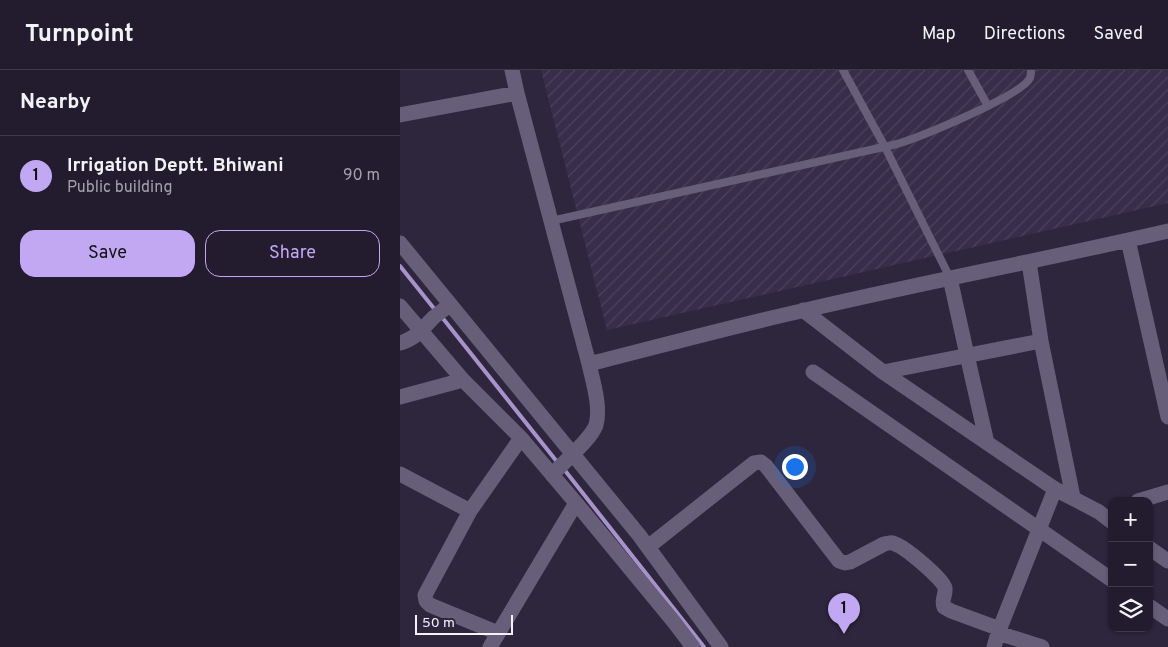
<!DOCTYPE html>
<html lang="en">
<head>
<meta charset="utf-8">
<style>
  :root { --surface:#221c2e; --page:#2e293a; --text:#f1f3f6; --muted:#a2a1aa; --line:#3f3a4a; --accent:#c2a8f3 }
  body { margin:0; font-family:Overpass,sans-serif; background:var(--page); color:var(--text) }
  .controls { position:absolute; right:15px; bottom:15px; display:grid; overflow:hidden; border-radius:10px; box-shadow:0 1px 4px #0004 }
  .controls button { width:45px; height:45px; display:grid; place-items:center; padding:0; border:0; border-bottom:1px solid var(--line); background:var(--surface); color:var(--text); font:25px sans-serif }
  .scale { position:absolute; left:15px; bottom:12px; width:98px; box-sizing:border-box; padding-left:5px; border:2px solid #f5f1fe; border-top:0; font-size:14px; line-height:18px; white-space:nowrap; color:#f5f1fe; -webkit-text-stroke:4px #2e263d; paint-order:stroke }
  .you { position:absolute; left:394px; top:396px; width:18px; height:18px; margin:-12px; border:4px solid #fff; border-radius:50%; background:#1a73e8; box-shadow:0 0 0 8px #1a73e833 }
  .badge { display:grid; place-items:center; width:32px; height:32px; border-radius:50%; background:var(--accent); color:#111; font-size:16px; font-weight:700 }
  .pin { position:absolute; translate:-50% -41px; filter:drop-shadow(0 1px 2px #0008) }
  .pin::after { content:''; position:absolute; top:26px; width:18px; height:15px; background:inherit; clip-path:polygon(0 0,100% 0,50% 100%) }
  .list { margin:0; padding:0; list-style:none }
  h2 { display:flex; justify-content:space-between; align-items:center; height:65px; margin:0; padding:0 20px; font-size:21px }
  h2 small { font-size:16px; font-weight:400; color:var(--muted) }
  .list li { display:grid; grid-template-columns:32px 1fr auto; gap:15px; align-items:center; box-sizing:border-box; height:80px; padding:0 20px; border-top:1px solid var(--line) }
  .list b { display:block; font-size:19px; white-space:nowrap }
  .list p { margin:0; font-size:16px; white-space:nowrap; color:var(--muted) }
  .list em { font-size:16px; font-style:normal; color:var(--muted) }
  .actions { display:flex; gap:10px; padding:15px 20px }
  .actions a { flex:1; padding:11px 0; border:1px solid var(--accent); border-radius:15px; text-align:center; font-size:18px; color:var(--accent) }
  .actions .main { background:var(--accent); color:#111 }
  .icon { flex:none; width:28px; height:28px; fill:none; stroke:currentColor; stroke-width:2; stroke-linecap:round; stroke-linejoin:round }
  .map { position:relative; flex:none; width:768px; height:577px; overflow:hidden }
  header { display:flex; align-items:center; gap:30px; box-sizing:border-box; height:70px; padding:0 25px; background:var(--surface); border-bottom:1px solid var(--line) }
  header strong { font-size:24px }
  nav { display:flex; gap:28px; margin-inline-start:auto; font-size:18px }
  main { display:flex }
  aside { flex:1; background:var(--surface) }
  .map>svg:first-child { display:block }
  .industrial { fill:url(#industrial-furrows) }
  .lines { fill:none; stroke-linecap:round; stroke-linejoin:round }
  .stream { stroke:#a793c9; stroke-width:4 }
  .lane { stroke:#675f79; stroke-width:8 }
  .street { stroke:#675f79; stroke-width:15 }
</style>
</head>
<body>
<header>
<strong>Turnpoint</strong>
<nav><a>Map</a><a>Directions</a><a>Saved</a></nav>
</header>
<main>
<aside>
<h2>Nearby<small></small></h2>
<ul class="list">
<li><span class="badge">1</span><div><b>Irrigation Deptt. Bhiwani</b><p>Public building</p></div><em>90 m</em></li>
</ul>
<div class="actions"><a class="main">Save</a><a>Share</a></div>
</aside>
<div class="map">
<svg width="768" height="577" viewBox="0 0 768 577">
  <defs>
    <pattern id="industrial-furrows" width="10" height="10" patternUnits="userSpaceOnUse" patternTransform="scale(1.25)"><rect width="10" height="10" fill="#382e4b"/><path d="M-1 1l2-2M0 10L10 0M9 11l2-2" fill="none" stroke="#4c425d"/></pattern>
  </defs>
  <rect width="100%" height="100%" fill="#2e263d"/>
  <path class="industrial" d="M141,0H768V133L207,260Z"/>
  <g class="lines">
    <path class="stream" d="M0,196L36,241
      M41,246L158,393
      M163,398L304,577"/>
    <path class="lane" d="M443,0L485,77L550,208
      M568,0L588,36
      M151,151L497,74C520,67 621,26 630,8C631,5 631,3 631,0"/>
    <path class="street" d="M112,0L117,23L189,294C193,312 201,337 196,355C190,371 164,391 152,405
      M0,45L117,23
      M728,170L768,347
      M0,173L239,465L321,577
      M629,192L641,271L673,427
      M550,208L567,285L587,373
      M0,236L63,310L121,368L176,433L274,552L293,577
      M403,240L483,302L655,419L699,442L712,452
      M0,273C17,268 23,258 34,247C39,243 45,239 50,234
      M189,294C261,276 333,256 406,240C526,212 647,189 768,161
      M413,302L712,510
      M483,302L641,271
      M0,327L63,310
      M0,404L70,441
      M738,431L768,422
      M248,477L354,393L361,392L366,396L439,491L445,493L450,492L484,474C488,473 492,472 495,474C505,477 543,509 545,518C546,525 541,530 544,537L551,541L600,559
      M749,478L768,491
      M749,536L768,549
      M98,563L30,535L26,531L25,525L70,441L121,368
      M598,563L642,577
      M90,577L176,433
      M594,577L598,563L655,419"/>
  </g>
</svg>
<div class="controls">
<button>+</button>
<button>−</button>
<button><svg class="icon" aria-label="layers" viewBox="0 0 24 24"><path d="M12 4l9 5-9 5-9-5zM3 14l9 5 9-5"/></svg></button>
</div>
<div class="scale">50 m</div>
<div class="you"></div>
<div class="pin badge" style="left:444px;top:564px">1</div>
</div>
</main>
</body>
</html>
